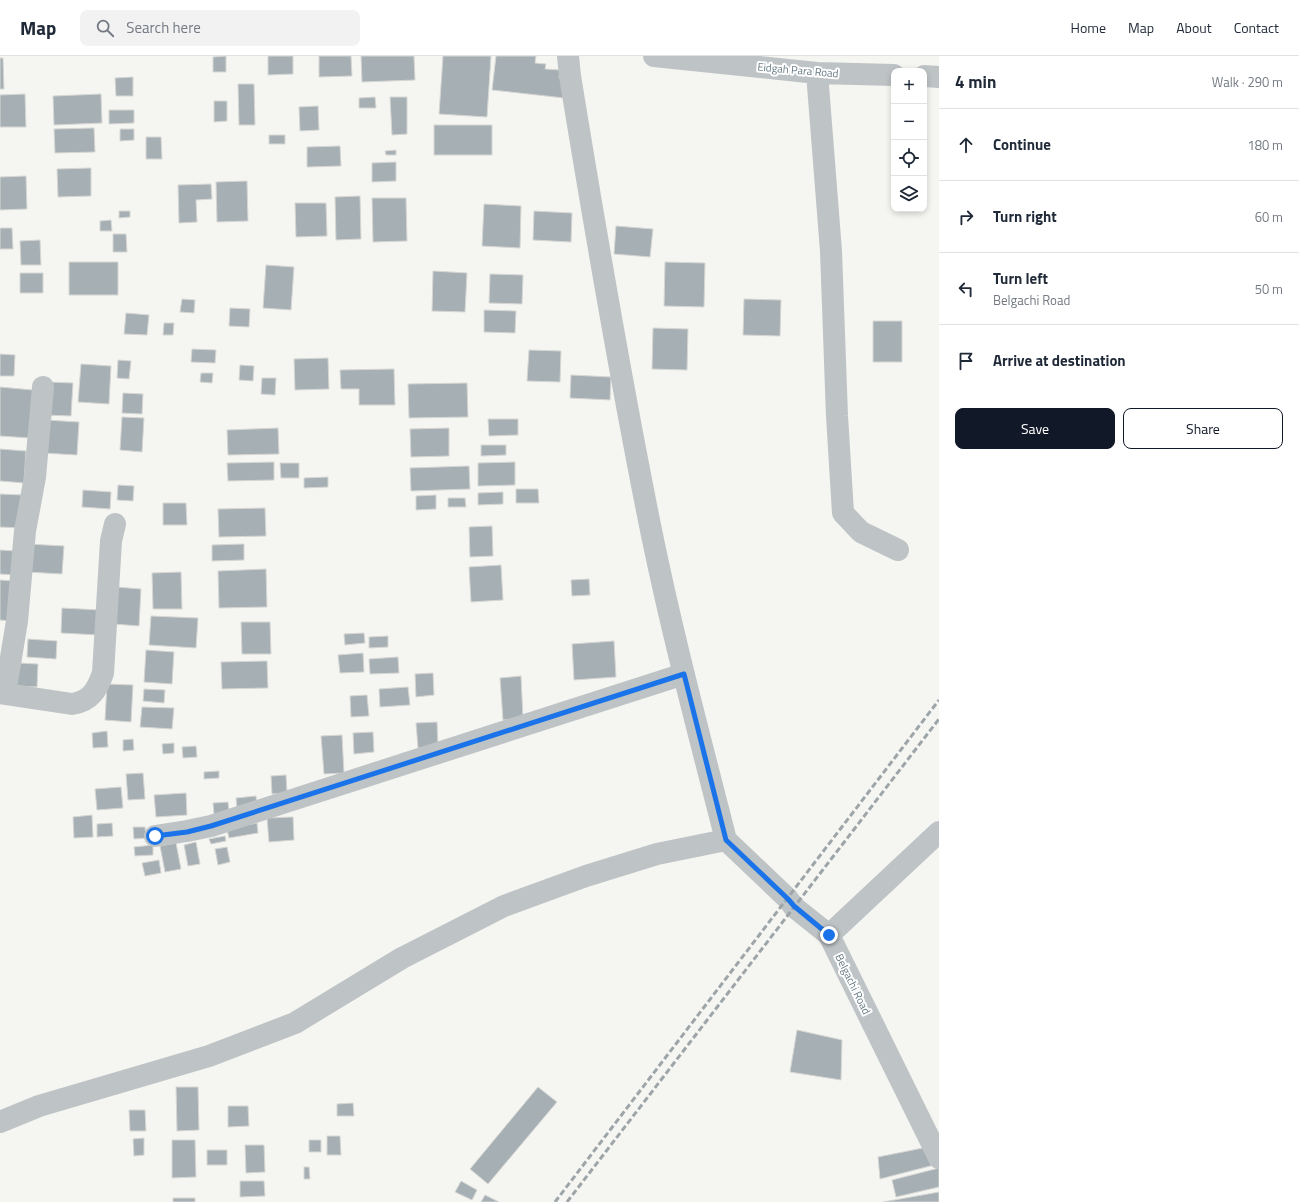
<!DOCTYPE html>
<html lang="en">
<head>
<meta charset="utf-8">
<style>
  :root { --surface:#fff; --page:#f2f2f3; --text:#1f2937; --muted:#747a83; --line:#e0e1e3; --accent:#111827 }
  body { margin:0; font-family:"Titillium Web",sans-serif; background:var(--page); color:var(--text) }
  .controls { position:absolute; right:12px; top:12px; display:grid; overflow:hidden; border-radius:8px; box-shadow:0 2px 6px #0003 }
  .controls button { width:36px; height:36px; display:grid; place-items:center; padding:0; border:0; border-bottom:1px solid var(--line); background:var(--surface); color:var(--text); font:20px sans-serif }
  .stop { position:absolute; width:12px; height:12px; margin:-9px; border:3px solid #1a73e8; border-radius:50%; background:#fff }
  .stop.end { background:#1a73e8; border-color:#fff; box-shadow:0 1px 4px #0008 }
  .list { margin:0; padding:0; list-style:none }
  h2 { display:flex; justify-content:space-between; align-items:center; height:52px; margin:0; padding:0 16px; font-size:17px }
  h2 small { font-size:13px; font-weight:400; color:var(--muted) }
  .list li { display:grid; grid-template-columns:26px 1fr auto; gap:12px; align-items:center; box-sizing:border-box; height:72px; padding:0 16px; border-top:1px solid var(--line) }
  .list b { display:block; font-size:15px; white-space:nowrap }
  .list p { margin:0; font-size:13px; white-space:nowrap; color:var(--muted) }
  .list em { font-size:13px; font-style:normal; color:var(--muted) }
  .actions { display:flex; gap:8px; padding:12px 16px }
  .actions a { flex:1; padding:9px 0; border:1px solid var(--accent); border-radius:8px; text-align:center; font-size:14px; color:var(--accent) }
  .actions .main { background:var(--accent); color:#fff }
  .icon { flex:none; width:22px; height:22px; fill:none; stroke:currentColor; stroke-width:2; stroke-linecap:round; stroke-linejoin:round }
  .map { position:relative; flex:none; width:939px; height:1146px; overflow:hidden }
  header { display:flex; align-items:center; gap:24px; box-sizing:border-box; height:56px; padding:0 20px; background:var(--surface); border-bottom:1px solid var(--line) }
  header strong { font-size:19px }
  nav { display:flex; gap:22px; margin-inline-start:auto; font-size:14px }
  .search { width:280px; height:36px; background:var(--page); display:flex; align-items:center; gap:10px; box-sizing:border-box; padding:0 14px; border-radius:8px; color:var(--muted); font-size:15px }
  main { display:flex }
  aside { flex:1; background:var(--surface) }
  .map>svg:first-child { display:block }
  .building { fill:#a6b0b4; stroke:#d6d6d4 }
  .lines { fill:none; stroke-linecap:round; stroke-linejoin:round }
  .minor { stroke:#bec3c5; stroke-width:22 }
  .rail { stroke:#9da5a9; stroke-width:3; stroke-dasharray:6 3; stroke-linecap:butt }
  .route { stroke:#1a73e8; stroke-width:5 }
  .labels { text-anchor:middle; stroke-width:4; stroke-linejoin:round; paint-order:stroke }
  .street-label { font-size:11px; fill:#647882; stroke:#fff }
</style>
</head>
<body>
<header>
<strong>Map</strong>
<div class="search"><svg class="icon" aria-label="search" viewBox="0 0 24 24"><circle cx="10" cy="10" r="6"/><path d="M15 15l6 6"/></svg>Search here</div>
<nav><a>Home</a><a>Map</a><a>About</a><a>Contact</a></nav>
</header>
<main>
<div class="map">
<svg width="939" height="1146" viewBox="0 0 939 1146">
  <rect width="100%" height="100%" fill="#f5f5f1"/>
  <path class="building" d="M226,0V16H213V1Z
    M268,0H293V18L268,19Z
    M319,0H351L352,20L319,21Z
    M361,0H414L415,24L362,26Z
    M443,0H491L487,61L439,58Z
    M496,0H536L535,7L546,8L545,13L560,14L559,22L566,23L564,42L492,34Z
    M0,2H3L4,33H0Z
    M133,21V40H116L115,22Z
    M238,28H254L255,69H239Z
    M25,38L26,71H0V39Z
    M101,38L102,67L54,69L53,40Z
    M375,41L376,52H359V42Z
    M390,41H407V78L392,79Z
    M214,45H227V65L214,66Z
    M318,50L319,74L300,75L299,51Z
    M109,54H134V67L109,68Z
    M434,69H492V99H434Z
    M94,72L95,96L55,97L54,73Z
    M120,73H134V84L120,85Z
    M269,79H285V88H269Z
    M146,81H161L162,103H146Z
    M340,90L341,110L307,111V91Z
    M396,94V99H386L385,95Z
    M396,106V125L372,126V107Z
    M91,112V140L58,141L57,113Z
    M26,120L27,153L0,154V121Z
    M247,125L248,165L217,166L216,126Z
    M211,128L212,143L196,144L197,166L179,167L178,129Z
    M360,140L361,183L336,184L335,141Z
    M372,142H406L407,185L373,186Z
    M295,147H326L327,180L296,181Z
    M484,148L521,150L520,192L482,190Z
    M119,155H130V161L119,162Z
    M534,155L572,157L571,186L533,184Z
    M111,164L112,175H100V165Z
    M616,170L653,173L650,201L614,198Z
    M0,172H12L13,193H0Z
    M113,178H126L127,196H113Z
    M40,184L41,209H21L20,185Z
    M69,206H118V239H69Z
    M665,206L705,207L704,251L664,250Z
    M266,209L294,211L291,254L263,252Z
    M433,215L467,217L465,256L432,255Z
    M20,217H43V237H20Z
    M490,218L523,219L522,248L489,247Z
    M182,243L195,244L194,257L180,256Z
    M744,243L781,244L780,280L743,279Z
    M230,252L250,253L249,271L229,270Z
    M484,254L516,255L515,277L484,276Z
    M126,257L149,259L147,279L124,278Z
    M873,265H902V306H873Z
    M164,267H174L173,279H163Z
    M653,272L688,273L687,314L652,313Z
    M192,293L216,294L215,307L191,306Z
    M529,294L561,295L560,326L527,325Z
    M0,298L15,299L14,320H0Z
    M328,302L329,333L295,334L294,303Z
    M118,304L131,305L129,323L117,322Z
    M81,308L111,310L109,348L78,346Z
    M240,309L254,310L253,325L239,324Z
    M394,313L395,349H359V333H341L340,314Z
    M201,317H213L212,327L200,326Z
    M571,319L611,321L610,344L570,342Z
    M262,322H276L275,339L261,338Z
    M48,326L73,327L71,360L45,359Z
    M467,327L468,361L409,362L408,328Z
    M0,331L33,334L30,382L0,380Z
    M123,337L143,338L142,358L122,357Z
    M122,361L144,362L142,396L120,394Z
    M488,363H518V379L489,380Z
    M46,364L79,366L77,399L43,397Z
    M278,372L279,398L228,399L227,374Z
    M449,372V400L411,401L410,373Z
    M481,389H506V399L481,400Z
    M0,393L26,395L24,427L0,425Z
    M274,406V424L228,425L227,407Z
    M515,406V429L478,430V407Z
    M280,407H299V422H281Z
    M469,410L470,433L411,435L410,412Z
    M328,421V431L304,432V422Z
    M118,429L134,430L133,445L117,444Z
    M516,433H538L539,447H516Z
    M83,434L111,436L110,453L82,451Z
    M503,436V448L478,449V437Z
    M0,438L23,439L21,472L0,471Z
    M436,439V453L416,454V440Z
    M448,442H465L466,451H448Z
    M163,447H186L187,469H163Z
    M265,452L266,480L219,481L218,453Z
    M492,470L493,500L470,501L469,471Z
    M28,488L64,490L62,518L27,516Z
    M244,488V504L212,505V489Z
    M0,494L16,495L15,519L0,518Z
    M501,509L503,544L471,546L469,511Z
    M266,513L267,551L219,552L218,515Z
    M181,516L182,553H153L152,517Z
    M589,523L590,539L572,540L571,524Z
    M0,524L15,525L12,565L0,564Z
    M116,531L141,533L139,570L114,568Z
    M62,552L100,554L98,579L61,577Z
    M151,560L198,562L196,592L149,589Z
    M241,566H270L271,598H242Z
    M364,577L365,587L345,589L344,578Z
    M388,580V591L369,592V581Z
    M28,583L57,585L56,603L27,601Z
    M614,585L616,621L574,624L572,588Z
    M146,594L174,596L172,628L144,626Z
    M363,597L364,616L340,617L338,599Z
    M398,601L399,617L370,618L369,603Z
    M267,605L268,632L222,633L221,606Z
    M18,607L38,608L37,631L16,630Z
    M433,617L434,639L416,641L415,618Z
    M521,620L523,662L503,664L500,622Z
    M107,628L133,629L131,666L105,664Z
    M408,631L410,649L380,651L379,633Z
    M144,633L165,634L164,647L143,645Z
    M367,639L369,660L351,661L350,640Z
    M142,651L174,652L172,673L140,671Z
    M437,666L438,691L418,692L416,667Z
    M107,675L108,691L93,692L92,677Z
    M373,676L374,696L354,698L353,677Z
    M342,679L344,717L324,718L321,680Z
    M133,683L134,694L123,695V684Z
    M174,687V697L163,698L162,688Z
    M196,690L197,701L183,702L182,691Z
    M219,715V722L204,723V716Z
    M143,717L145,743L128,744L126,718Z
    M286,719L287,737L272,738L271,720Z
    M121,731L123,752L97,754L95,733Z
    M186,737L187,759L156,761L154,739Z
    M256,740L257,751L237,753L236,742Z
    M228,746L229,756L214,758L213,747Z
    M92,759L93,781L74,782L73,761Z
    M293,761L294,784L269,786L267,762Z
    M112,767L113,780L97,781V768Z
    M257,767L258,777L229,782L227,773Z
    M133,771H145L146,782L134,783Z
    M225,780L226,785L211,788L209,783Z
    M196,786L200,808L188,810L184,789Z
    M176,787L181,813L165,816L160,790Z
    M153,789V799L135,800L134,791Z
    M227,791L230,806L218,809L215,793Z
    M159,804L161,817L145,820L142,807Z
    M797,974L842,984L841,1024L790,1016Z
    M176,1031H198L199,1074L177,1075Z
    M538,1031L557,1046L488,1128L470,1113Z
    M353,1047L354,1060H337V1048Z
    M228,1050H248L249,1070L228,1071Z
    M129,1054H145L146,1075H130Z
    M327,1080H340L341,1099H327Z
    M144,1082V1099L134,1100L133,1083Z
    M172,1084H195L196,1121L172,1122Z
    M309,1084H321V1096H309Z
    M245,1089H264L265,1116L246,1117Z
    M928,1091L934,1109L880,1123L878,1101Z
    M207,1094H227V1109H207Z
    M304,1111H309L310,1123H304Z
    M939,1112V1131L896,1141L892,1124Z
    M240,1125H264L265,1140L240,1141Z
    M461,1125L477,1134L472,1144L455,1136Z
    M939,1136V1146H883Z
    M485,1139L499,1146H481Z
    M173,1142H195V1146H173Z"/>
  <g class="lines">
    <path class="minor" d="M654,0L817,17L894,19
      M817,17L831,195L837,360L843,457L861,476L898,494
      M924,20L939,21
      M0,637L72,648C91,645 97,634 103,617L111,485L115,468
      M5,638L17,565L25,475L35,421L43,331
      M155,780L187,775L211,770L684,618
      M726,784L788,843L794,851L829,879L939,1102
      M829,879L939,776
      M0,1066L39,1050L209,1000L295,967L402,902L504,850L586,820L657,798L726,784C700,682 673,581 652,479C621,327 595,173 570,20L568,0"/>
    <path class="rail" d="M555,1146L939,644
      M567,1146L939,663"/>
  </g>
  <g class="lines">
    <path class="route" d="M155,780L187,776L211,770L684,618L726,784L788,843L794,850L829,879"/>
  </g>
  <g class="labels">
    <g class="street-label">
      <text transform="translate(798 14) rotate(5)" y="4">Eidgah Para Road</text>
      <text transform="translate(853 928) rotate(64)" y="4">Belgachi Road</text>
    </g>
  </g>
</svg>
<div class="controls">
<button>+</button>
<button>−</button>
<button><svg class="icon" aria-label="locate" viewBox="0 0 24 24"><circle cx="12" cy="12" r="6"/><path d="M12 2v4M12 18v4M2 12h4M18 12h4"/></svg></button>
<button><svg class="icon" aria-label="layers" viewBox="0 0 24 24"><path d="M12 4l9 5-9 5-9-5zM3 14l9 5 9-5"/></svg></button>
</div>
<div class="stop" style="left:155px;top:780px"></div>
<div class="stop end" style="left:829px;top:879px"></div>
</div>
<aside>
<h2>4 min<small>Walk · 290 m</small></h2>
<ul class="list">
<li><svg class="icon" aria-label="ahead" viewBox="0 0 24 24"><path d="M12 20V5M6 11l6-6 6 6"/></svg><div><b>Continue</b></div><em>180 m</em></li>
<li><svg class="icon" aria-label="right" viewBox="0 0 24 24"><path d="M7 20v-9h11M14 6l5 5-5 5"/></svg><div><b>Turn right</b></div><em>60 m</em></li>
<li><svg class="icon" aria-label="left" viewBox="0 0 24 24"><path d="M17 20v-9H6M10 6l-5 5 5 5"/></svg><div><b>Turn left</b><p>Belgachi Road</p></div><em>50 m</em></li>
<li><svg class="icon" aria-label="arrive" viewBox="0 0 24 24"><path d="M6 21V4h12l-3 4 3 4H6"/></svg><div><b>Arrive at destination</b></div></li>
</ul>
<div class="actions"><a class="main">Save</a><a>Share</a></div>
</aside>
</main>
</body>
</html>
